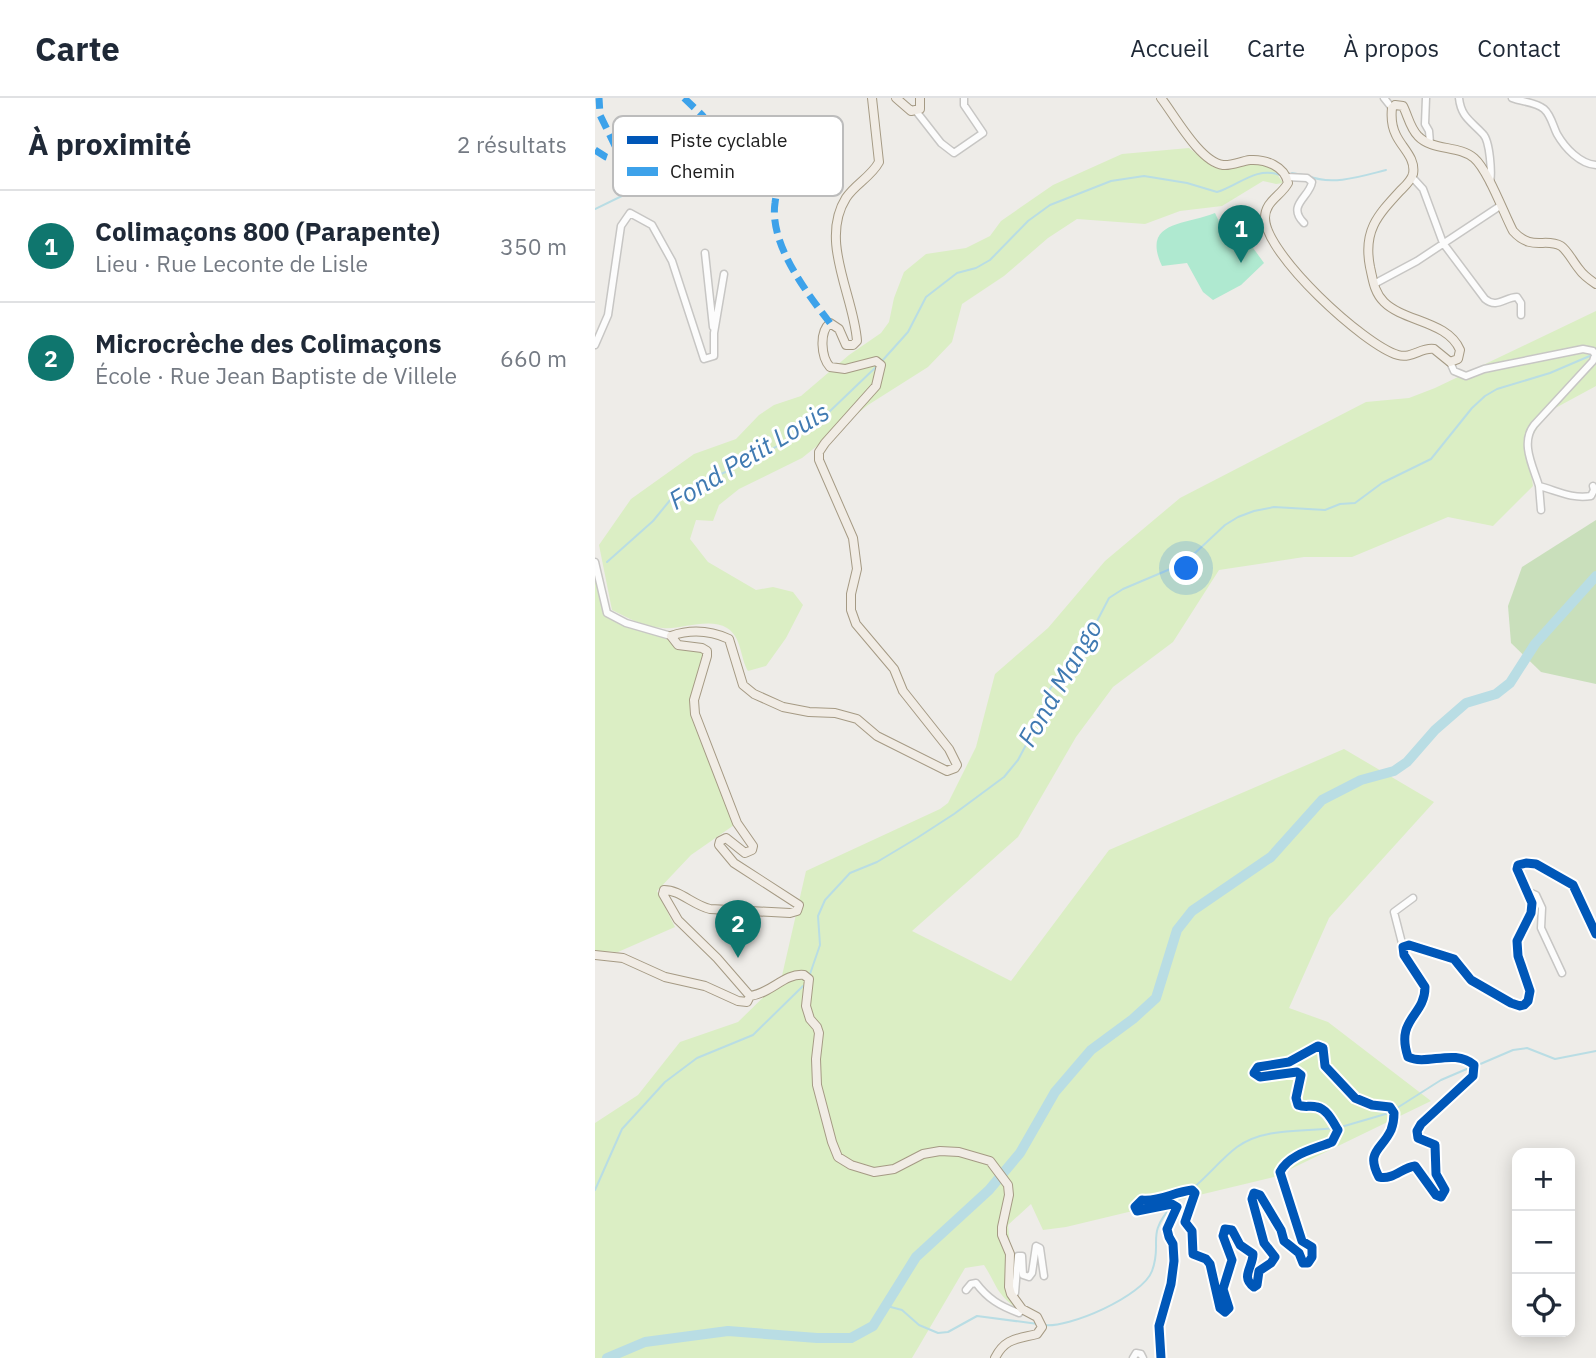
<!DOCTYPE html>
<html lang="fr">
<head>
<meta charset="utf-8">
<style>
  :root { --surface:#fff; --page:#f6f6f7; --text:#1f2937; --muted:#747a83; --line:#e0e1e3; --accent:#0f766e }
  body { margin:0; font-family:"IBM Plex Sans",sans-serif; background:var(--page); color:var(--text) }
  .controls { position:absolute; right:21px; bottom:21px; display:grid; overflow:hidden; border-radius:14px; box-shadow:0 4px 18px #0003 }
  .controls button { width:63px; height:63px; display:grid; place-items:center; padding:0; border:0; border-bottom:2px solid var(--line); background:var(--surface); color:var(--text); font:35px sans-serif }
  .you { position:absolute; left:592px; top:471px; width:24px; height:24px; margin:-18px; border:5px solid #fff; border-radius:50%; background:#1a73e8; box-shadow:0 0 0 10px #1a73e833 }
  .badge { display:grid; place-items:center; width:46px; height:46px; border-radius:50%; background:var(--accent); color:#fff; font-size:23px; font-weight:700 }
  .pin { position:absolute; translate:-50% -58px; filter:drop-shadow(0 2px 4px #0008) }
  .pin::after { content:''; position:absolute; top:37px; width:24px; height:21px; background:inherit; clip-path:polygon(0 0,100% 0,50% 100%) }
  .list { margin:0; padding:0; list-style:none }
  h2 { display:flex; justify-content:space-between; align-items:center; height:91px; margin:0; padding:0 28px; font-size:30px }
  h2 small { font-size:23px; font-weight:400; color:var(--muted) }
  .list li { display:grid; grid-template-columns:46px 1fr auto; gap:21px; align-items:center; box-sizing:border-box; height:112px; padding:0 28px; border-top:2px solid var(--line) }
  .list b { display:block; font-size:26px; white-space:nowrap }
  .list p { margin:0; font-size:23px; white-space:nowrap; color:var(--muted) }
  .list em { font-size:23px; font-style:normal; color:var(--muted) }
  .icon { flex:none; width:38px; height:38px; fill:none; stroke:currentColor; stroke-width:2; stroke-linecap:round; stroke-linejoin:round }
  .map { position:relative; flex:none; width:1001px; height:1260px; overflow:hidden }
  header { display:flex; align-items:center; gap:42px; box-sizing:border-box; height:98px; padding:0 35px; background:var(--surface); border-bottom:2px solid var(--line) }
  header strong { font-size:33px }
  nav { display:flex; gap:38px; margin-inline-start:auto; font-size:24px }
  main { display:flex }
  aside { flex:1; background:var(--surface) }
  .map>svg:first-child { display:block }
  .grass { fill:#dbeec4 }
  .forest { fill:#c9dfbb }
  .pitch { fill:#afe9d0 }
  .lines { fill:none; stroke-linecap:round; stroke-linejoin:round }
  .stream { stroke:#b9dde4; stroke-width:2 }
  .river { stroke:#b9dde4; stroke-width:10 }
  .minor-casing { stroke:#c7c6c4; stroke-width:9 }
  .major-casing { stroke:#a59a84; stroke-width:10 }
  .minor { stroke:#fcfcfc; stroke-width:6 }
  .major { stroke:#f1ece5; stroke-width:8 }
  .quiet { stroke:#3da2ea; stroke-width:7; stroke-dasharray:14 7; stroke-linecap:butt }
  .cycleway-casing { stroke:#fff; stroke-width:13 }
  .cycleway { stroke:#0057b8; stroke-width:9 }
  .labels { text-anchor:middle; stroke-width:6; stroke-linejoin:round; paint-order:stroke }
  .water-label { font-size:26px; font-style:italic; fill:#407ab2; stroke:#fff }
  .key { fill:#fff; stroke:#bcbcbc; stroke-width:2 }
  .key-label { font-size:19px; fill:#202020 }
</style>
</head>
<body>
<header>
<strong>Carte</strong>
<nav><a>Accueil</a><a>Carte</a><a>À propos</a><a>Contact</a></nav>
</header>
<main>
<aside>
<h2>À proximité<small>2 résultats</small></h2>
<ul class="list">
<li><span class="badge">1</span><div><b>Colimaçons 800 (Parapente)</b><p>Lieu · Rue Leconte de Lisle</p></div><em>350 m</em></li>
<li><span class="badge">2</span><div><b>Microcrèche des Colimaçons</b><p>École · Rue Jean Baptiste de Villele</p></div><em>660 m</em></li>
</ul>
</aside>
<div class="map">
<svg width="1001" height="1260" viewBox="0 0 1001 1260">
  <rect width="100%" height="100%" fill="#eeece8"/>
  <path class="grass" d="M594,50L618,69L636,70L663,65L678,70L688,85L681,86L668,83L627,108L585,113L550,126L482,121L453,140L409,178L367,206L357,244L333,269L273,307L207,360L144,391L124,407L118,423L101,422L95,441L113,464L161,492L178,489L198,494L208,507L191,540L171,568L153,573C145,560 147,539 132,530C114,519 85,532 68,530C49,529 33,520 17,512L4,447L36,401L99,356L141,341L164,317L179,307L206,298L254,257L286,235L294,224L299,200L309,174L331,156L371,150L395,138L406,123L458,87L527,56Z
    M1001,213V288L953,314L932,346L938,388L898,428L853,419L757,459H709L624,472L578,544L518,589L481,639L423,739L317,833L416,883L514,752L749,651L839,704L734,820L694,910L733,924L836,1003L679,1079L471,1129L448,1132L436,1106L413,1127L421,1210C400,1194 402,1187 389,1167L370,1170L317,1260H0V1025L43,997L85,944L143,924L186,882L211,773L345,711L353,705L381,649L400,576L453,530L510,463L585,400L771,304L814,300L840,290Z
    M0,464L12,515L76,538L78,543L112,553L100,616L142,725L96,757L62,793L80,829L23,854L0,853Z"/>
  <path class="forest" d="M1001,422V586L946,574L916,545L913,508L927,469Z"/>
  <path class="pitch" d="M620,115L634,144L648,136L669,165L646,187L618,202L608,194L592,165L567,168C546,123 590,127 620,115Z"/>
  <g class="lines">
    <path class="stream" d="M697,75L708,77
      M713,78C738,88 767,78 791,72
      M0,111L33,95L68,89L125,93L171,65L187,59L224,57L244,59
      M287,263L313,234L331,199L362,175L381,170L395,162L433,123L455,107L516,83L549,78L592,85L622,94C643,88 661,68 685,77
      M12,464L58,423L76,401L102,387L161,360L188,345L233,315L281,269
      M215,876L225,847L223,818L230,802L255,775L282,764L322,740L359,716L409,679L423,662L432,645L455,591L500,527L514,500L528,491L580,469L599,456L630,427L643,419L659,413L679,409L730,412L745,406L760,405L787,385L836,361L877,310L890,298L902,291L955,275L997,257
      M883,967L918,952L932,950L960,961L1001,953
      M802,1010L846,982L874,970
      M746,1029L794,1015
      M597,1091C613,1078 626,1061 642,1049C669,1029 709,1034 740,1030
      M0,1092L27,1031L70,984L102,960L158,937L208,888
      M581,1104L590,1096
      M292,1208L307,1212L324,1227L343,1235L353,1234L382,1218L443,1226
      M448,1227C473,1231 548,1198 557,1173C568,1144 550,1138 577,1108"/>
    <path class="river" d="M12,1260L50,1244L133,1233L222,1240H256L278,1228L321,1159L394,1092L425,1055L460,994L496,952L538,921L561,900L582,832L597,813L676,759L727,702L766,682L799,673L812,664L840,632L871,605L901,596L915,585L940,546L1001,478"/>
    <defs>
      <path id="minor" d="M789,0L797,10
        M831,0L830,26L834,33L835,45
        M864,0C866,19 876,23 888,36C895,43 897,75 895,85
        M917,0C927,4 941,4 949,11C956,17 958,28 962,36C970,50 985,66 1001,67
        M321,13L346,45L359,55L388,35L369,7V0
        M692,79L712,80L717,84C715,99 691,107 709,125
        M817,79L828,91L848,145L890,201C902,211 910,199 922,199L926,205V217
        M110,155L118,229
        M779,186L822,163L905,108
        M0,247L13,217L26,128L35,115L57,127L77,163L109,261L119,258V235L129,176
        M855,264L859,273L871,278L889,271L988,251L998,253L1000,257L998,263L939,327C925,345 938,368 944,388C963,393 976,401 996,398L999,392L998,388
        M944,388L946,412
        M0,464L12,515L31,525L76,538
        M932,793L941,797L947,810L946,830L967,875
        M808,849L799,814L818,800
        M371,1192L376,1186L381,1185C393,1201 405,1208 424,1215L427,1211
        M416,1196L420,1195L423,1158H427L428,1177L434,1179L437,1175L441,1148L445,1150L449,1178
        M538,1260L541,1255L546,1256L548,1260
        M566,1260L564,1228L576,1186L579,1163L578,1146L574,1139L572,1131L582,1109L577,1106L542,1113L540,1109L547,1102C564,1104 579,1094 597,1092L600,1095L590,1124L597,1133L598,1156L611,1161L615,1166L625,1210L630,1214L634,1210L628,1191L637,1162L628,1138L630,1131L637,1132L645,1147L658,1156C658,1169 645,1179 659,1189L662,1187L664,1173L676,1165L680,1159L669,1145L657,1101L659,1095L665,1097L686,1132L689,1143L704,1155L708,1165H713L717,1159V1149L707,1143L685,1074C694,1056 720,1051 737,1044L743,1032C738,1024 732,1011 722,1009C715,1007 710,1010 703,1007L701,1000L706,977L702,974L665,979L659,975L663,969L694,964L723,948L728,950L730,968L760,1000L777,1007L795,1009L799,1015C799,1021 798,1027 796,1032C787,1052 770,1053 784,1079C799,1082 806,1070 820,1068L841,1097L846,1099L850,1092L841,1076L840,1047L823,1040L822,1033L826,1026L878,978L879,967C859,950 832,968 813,959C800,920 830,919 830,889L809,857L808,849L814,847L859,861L876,882L916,905L925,908L929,907L933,903L935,893L923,858L922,843L936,815L937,805L922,771L923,767L931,765L941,766L978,787L1001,836"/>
      <path id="major" d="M301,0L316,13L325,11V0
        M566,0C580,18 605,64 628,67C637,68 646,63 655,62C670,61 690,68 693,85C686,98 670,103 670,120C670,156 769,247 803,257C817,261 826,249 839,251L855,264L863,261L865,252C853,223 809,224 789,204C779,194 778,182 775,169C768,133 782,118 805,93C810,88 816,83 818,76C821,60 807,50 801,37C797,29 796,19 797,10L800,7L808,8C813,18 815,30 823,38C837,53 864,47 879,60C893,72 909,116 918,133C937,154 950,139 966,148C973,153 978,164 984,171C988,177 995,182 1001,186
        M0,857L28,860L70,879L110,888L143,903L152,904L155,898
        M155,898L122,860L83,822L68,796L69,792C85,792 98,807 115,811L195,815L202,813L204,807L139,765L124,747L125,743L131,740L150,755L157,752L158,748L142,725L100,616L99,602L112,558V553L107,550L83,547L76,538C96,531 114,532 134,541L148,587L159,596L188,609L214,614L240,615L262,621L282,638L352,673L360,670L362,667L354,651L308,593L299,571L261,526L256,512V496L262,471L258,440L224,362V354L230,345L281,288L286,267L281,263L250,271L235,269C226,259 224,234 235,225L244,231L251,247H258L262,243C259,198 224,143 251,100C260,86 276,79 284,64L277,0
        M155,898C177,895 189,875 209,877L214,881L211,908L215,921L222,929L224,935L221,961L222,987L237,1044L243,1059L256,1067L279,1074L299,1071L328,1056L345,1053L364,1054L395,1063L413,1087L414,1097L407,1129V1137L415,1156L414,1189L416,1196L427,1211L442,1219L447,1229L442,1236C422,1241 410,1240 400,1260"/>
    </defs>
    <use href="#minor" class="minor-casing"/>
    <use href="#major" class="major-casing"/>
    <use href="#minor" class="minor"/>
    <use href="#major" class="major"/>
    <path class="quiet" d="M89,0L107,17L134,52L145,56L175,51L186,57C191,74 182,88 180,105C174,146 212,195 235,225
      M0,52L11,59L23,63L26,60L5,17L4,0"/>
    <defs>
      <path id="cycleway" d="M566,1260L564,1228L576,1186L579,1163L578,1146L574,1139L572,1131L582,1109L577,1106L542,1113L540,1109L547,1102C564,1104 579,1094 597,1092L600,1095L590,1124L597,1133L598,1156L611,1161L615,1166L625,1210L630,1214L634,1210L628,1191L637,1162L628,1138L630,1131L637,1132L645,1147L658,1156C658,1169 645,1179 659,1189L662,1187L664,1173L676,1165L680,1159L669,1145L657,1101L659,1095L665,1097L686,1132L689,1143L704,1155L708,1165H713L717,1159V1149L707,1143L685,1074C694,1056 720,1051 737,1044L743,1032C738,1024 732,1011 722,1009C715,1007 710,1010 703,1007L701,1000L706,977L702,974L665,979L659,975L663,969L694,964L723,948L728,950L730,968L760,1000L777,1007L795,1009L799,1015C799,1021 798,1027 796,1032C787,1052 770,1053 784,1079C799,1082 806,1070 820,1068L841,1097L846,1099L850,1092L841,1076L840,1047L823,1040L822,1033L826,1026L878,978L879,967C859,950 832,968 813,959C800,920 830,919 830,889L809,857L808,849L814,847L859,861L876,882L916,905L925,908L929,907L933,903L935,893L923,858L922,843L936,815L937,805L922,771L923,767L931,765L941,766L978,787L1001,836"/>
    </defs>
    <use href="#cycleway" class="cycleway-casing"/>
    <use href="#cycleway" class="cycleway"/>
  </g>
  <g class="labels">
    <g class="water-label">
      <text transform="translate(154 358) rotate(-31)" y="9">Fond Petit Louis</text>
      <text transform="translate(465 585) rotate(-60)" y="9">Fond Mango</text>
    </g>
  </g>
  <rect x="18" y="18" width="230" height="80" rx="10" class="key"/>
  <rect x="32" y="38" width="31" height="8" fill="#0057b8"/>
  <rect x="32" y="69" width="31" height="9" fill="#3da2ea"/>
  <g class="key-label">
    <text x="75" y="49">Piste cyclable</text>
    <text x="75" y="80">Chemin</text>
  </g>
</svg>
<div class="controls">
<button>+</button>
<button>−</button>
<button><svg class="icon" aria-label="locate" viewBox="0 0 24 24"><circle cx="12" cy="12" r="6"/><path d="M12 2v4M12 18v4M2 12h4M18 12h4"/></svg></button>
</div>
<div class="you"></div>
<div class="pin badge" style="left:646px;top:165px">1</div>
<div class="pin badge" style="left:143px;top:860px">2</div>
</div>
</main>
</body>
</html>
